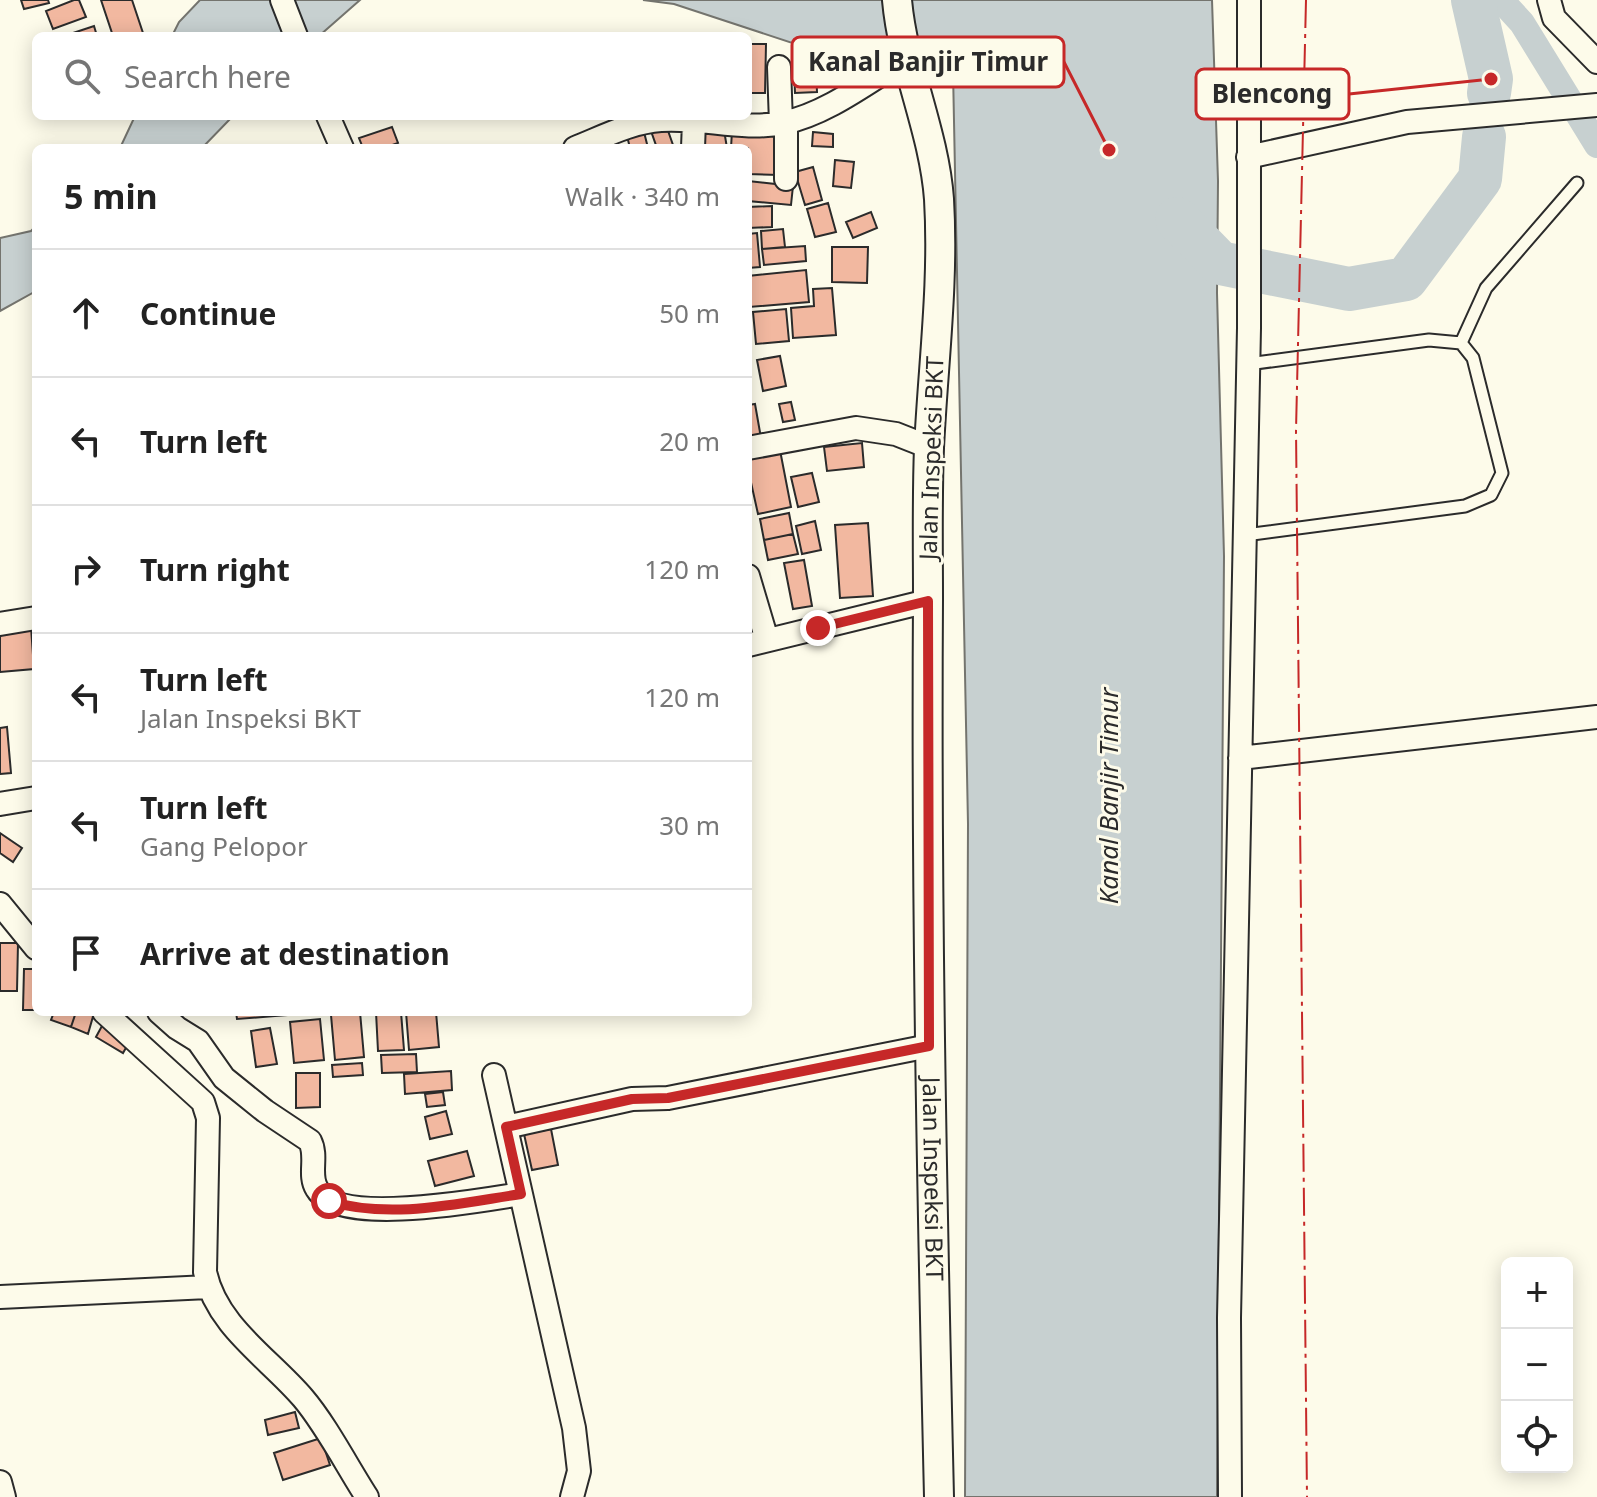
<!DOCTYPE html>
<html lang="en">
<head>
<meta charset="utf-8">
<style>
  :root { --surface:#fff; --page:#f2f2f2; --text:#222; --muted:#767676; --line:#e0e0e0 }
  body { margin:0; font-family:"Noto Sans",sans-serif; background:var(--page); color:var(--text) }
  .controls { position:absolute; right:24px; bottom:24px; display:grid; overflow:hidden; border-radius:12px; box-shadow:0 4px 20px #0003 }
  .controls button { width:72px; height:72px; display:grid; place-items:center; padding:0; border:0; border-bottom:2px solid var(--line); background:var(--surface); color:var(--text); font:40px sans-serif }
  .stop { position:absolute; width:24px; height:24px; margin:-18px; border:6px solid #c62828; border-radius:50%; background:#fff }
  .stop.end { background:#c62828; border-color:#fff; box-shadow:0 2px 8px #0008 }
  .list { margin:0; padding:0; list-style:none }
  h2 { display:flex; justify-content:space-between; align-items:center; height:104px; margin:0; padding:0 32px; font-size:34px }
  h2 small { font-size:26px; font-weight:400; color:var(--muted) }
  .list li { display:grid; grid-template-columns:52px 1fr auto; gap:24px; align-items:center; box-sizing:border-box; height:128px; padding:0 32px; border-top:2px solid var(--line) }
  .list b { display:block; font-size:30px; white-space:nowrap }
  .list p { margin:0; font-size:26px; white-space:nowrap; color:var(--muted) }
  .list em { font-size:26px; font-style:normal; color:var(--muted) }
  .icon { flex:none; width:44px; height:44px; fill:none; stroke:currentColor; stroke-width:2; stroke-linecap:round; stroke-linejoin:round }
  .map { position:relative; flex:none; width:1597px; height:1497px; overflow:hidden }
  .search { position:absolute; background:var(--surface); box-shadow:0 4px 20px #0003; left:32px; top:32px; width:720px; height:88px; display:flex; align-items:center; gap:20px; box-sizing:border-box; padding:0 28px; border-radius:12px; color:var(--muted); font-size:30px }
  .panel { position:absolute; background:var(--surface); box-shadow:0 4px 20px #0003; left:32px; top:144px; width:720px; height:872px; border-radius:12px }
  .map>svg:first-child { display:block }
  .water { fill:#c7d0d0; stroke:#74746e; stroke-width:2 }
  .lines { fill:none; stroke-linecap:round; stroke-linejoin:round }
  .canal { stroke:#c7d0d0; stroke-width:26 }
  .river { stroke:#c7d0d0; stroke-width:44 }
  .building { fill:#f2b8a0; stroke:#2b2b2b; stroke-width:2 }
  .service-casing { stroke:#2b2b2b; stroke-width:15 }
  .minor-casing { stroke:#2b2b2b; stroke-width:26 }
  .tertiary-casing { stroke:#2b2b2b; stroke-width:32 }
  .service { stroke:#fdfbea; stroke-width:11 }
  .minor { stroke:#fdfbea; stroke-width:22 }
  .tertiary { stroke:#fdfbea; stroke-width:28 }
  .power { stroke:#c62828; stroke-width:2; stroke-dasharray:28 6 4 6; stroke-linecap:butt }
  .route { stroke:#c62828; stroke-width:10 }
  .labels { text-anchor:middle; stroke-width:6; stroke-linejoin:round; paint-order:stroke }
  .street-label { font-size:24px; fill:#2b2b2b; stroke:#fdfbea }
  .water-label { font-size:26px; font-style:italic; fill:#2b2b2b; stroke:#fdfbea }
  .leader { fill:none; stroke:#c62828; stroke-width:3 }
  .callout-dot { fill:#c62828; stroke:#fdfbea; stroke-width:3 }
  .callout { fill:#fdfbea; stroke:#c62828; stroke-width:3 }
  .callout-label { font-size:26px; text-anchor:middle; font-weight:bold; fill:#2b2b2b }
</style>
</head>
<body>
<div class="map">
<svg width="1597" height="1497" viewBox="0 0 1597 1497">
  <rect width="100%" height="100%" fill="#fdfbea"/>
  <path class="water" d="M200,0H360L319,36H172L179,22Z
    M643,0H1212L1218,181L1217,293L1224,556L1217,1497H965L968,824L953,71L847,61L674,4Z
    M135,116H233L202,148H120Z
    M36,226V291L0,311V238L31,231Z"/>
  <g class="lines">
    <path class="canal" d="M1501,0L1522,23L1597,145"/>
    <path class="river" d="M1473,0L1491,79L1489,93
      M1177,219L1220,263L1349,289L1406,279L1480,179L1484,137"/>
  </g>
  <path class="building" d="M21,0H48L49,3L24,9Z
    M74,0H79L86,17L53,29L46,11Z
    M101,0H132L144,36H113Z
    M94,26L97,36H64Z
    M748,44H766L765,93H748Z
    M794,69H816L817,92L795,93Z
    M723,124L727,148H703L699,128Z
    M666,125L673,145L657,148L651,131Z
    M392,127L398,143L384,148H363L359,138Z
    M732,131L780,133L779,175L748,174V148H731Z
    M644,132L648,148H630L627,136Z
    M813,132L833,134V147L812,146Z
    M835,160L854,162L851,188L833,186Z
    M813,167L822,200L805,205L795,172Z
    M748,181L793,186L791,205L748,201Z
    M828,203L836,232L815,237L807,209Z
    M772,206V227L748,228V207Z
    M871,212L877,228L853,238L846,222Z
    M783,229L785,247L762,249L761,231Z
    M757,233L760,267L748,268V234Z
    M805,246L806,261L764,265L762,249Z
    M832,247H868L867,283L832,282Z
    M806,270L809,302L749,307L748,276Z
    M832,288L836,335L793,338L791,308L814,306L813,289Z
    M786,309L789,341L756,344L753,312Z
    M780,356L786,386L763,391L757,360Z
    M791,402L795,420L783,422L779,404Z
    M755,404L761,438L748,440V405Z
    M862,443L864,467L827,471L824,447Z
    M779,445L791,507L758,514L748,469V452Z
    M812,473L819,502L798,507L791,477Z
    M789,513L793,534L764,540L760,519Z
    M815,521L821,550L802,554L796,526Z
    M868,523L873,596L840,598L835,525Z
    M793,534L798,554L768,560L764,540Z
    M804,560L812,606L793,609L784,563Z
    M31,627L34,669L0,672V629Z
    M7,727L11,773L0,774V728Z
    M0,833L22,848L13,862L0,853Z
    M0,943H18L17,991H0Z
    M24,969H36V1010H23Z
    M54,1012H76L71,1027L51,1020Z
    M76,1012L94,1013L88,1034L71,1027Z
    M236,1012H287V1015L237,1019Z
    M360,1012L364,1057L335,1060L331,1015Z
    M376,1012H401L404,1050L378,1051Z
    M406,1012H436L439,1047L409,1050Z
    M320,1019L324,1060L294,1063L290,1022Z
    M103,1024L131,1039L123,1053L96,1037Z
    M270,1028L277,1064L256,1067L251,1031Z
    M416,1054L417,1072L382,1073L381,1055Z
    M362,1063L363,1075L333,1077L332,1065Z
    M451,1071L452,1090L405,1094L404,1074Z
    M296,1073H320V1107L296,1108Z
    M443,1092L445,1105L427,1107L425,1094Z
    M446,1111L452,1134L430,1139L425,1117Z
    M551,1129L558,1165L532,1170L524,1134Z
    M467,1151L474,1176L435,1186L428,1161Z
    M295,1412L299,1428L268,1435L265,1420Z
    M321,1438L330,1465L283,1480L274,1453Z"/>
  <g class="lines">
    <defs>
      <path id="service" d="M1248,364L1429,340L1461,343
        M1245,535L1465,506L1491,495L1502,473L1473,358L1461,343L1486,288L1577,183"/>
      <path id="minor" d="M282,0L296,36
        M1549,0L1554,18L1597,62
        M779,67L781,123
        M328,116L342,148
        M786,122V179
        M575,148C603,137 631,122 661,120C702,117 743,131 783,123C827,114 869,81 907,58
        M693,148L694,121
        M1248,157L1407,122L1597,105
        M748,448L856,428L896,434L929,447
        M748,576L767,640
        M0,624L36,618
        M748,645L928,601
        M1240,758L1597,717
        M0,804L36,798
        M0,904L36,948
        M104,1012L203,1102L208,1118L205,1272C217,1327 269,1358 303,1398C326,1425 347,1466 367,1497
        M159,1012L177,1028L198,1041L224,1078L265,1111L310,1141C318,1157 308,1175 317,1189C339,1227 482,1200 521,1194
        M494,1075L574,1428L579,1471L572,1497
        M506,1127L632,1099L668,1098L929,1046
        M0,1297L208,1287
        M0,1482L4,1497
        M1230,1497L1229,1318L1249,328V0"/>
      <g id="tertiary">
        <path id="s1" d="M897,0C903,68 934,131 939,199C944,283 933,365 929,448C927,498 928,549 928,599C926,898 932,1198 939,1497"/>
      </g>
    </defs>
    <use href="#service" class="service-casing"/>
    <use href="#minor" class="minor-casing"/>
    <use href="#tertiary" class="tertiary-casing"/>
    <use href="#service" class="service"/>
    <use href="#minor" class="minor"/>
    <use href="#tertiary" class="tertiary"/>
    <path class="power" d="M1306,0L1296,430L1307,1497"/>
  </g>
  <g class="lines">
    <path class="route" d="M329,1201C390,1220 460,1203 521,1194L506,1127L632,1099L668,1098L929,1046L928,601L818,628"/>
  </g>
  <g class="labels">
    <g class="street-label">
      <text transform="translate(932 458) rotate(-88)" y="8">Jalan Inspeksi BKT</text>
      <text dy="8" stroke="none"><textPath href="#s1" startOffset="1184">Jalan Inspeksi BKT</textPath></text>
    </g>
    <g class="water-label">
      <text transform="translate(1109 796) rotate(-90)" y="9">Kanal Banjir Timur</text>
    </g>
  </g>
  <path class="leader" d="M1109 150L1064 62M1491 79L1349 94"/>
  <g class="callout-dot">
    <circle cx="1109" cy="150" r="8"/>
    <circle cx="1491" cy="79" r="8"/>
  </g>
  <g class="callout">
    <rect x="792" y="37" width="272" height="50" rx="8"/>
    <rect x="1196" y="69" width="153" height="50" rx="8"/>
  </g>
  <g class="callout-label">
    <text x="928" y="71">Kanal Banjir Timur</text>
    <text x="1272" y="103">Blencong</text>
  </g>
</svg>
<div class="controls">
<button>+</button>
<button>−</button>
<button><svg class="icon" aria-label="locate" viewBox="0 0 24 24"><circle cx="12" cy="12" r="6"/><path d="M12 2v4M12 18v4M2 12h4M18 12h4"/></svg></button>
</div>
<div class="stop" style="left:329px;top:1201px"></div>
<div class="stop end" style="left:818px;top:628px"></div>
<div class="search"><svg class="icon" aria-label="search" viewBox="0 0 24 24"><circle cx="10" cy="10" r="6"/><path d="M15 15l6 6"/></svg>Search here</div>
<section class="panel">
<h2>5 min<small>Walk · 340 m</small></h2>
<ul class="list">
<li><svg class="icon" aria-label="ahead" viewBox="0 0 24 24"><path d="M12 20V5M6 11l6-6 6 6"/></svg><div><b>Continue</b></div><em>50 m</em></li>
<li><svg class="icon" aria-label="left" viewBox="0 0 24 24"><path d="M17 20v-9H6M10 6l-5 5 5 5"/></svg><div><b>Turn left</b></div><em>20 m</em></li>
<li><svg class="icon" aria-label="right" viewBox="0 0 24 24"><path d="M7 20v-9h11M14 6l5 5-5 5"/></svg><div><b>Turn right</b></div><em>120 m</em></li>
<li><svg class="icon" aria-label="left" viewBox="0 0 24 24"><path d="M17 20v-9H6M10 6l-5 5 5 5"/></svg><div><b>Turn left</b><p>Jalan Inspeksi BKT</p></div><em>120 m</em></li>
<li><svg class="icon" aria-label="left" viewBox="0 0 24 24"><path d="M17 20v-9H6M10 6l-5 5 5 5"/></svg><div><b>Turn left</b><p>Gang Pelopor</p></div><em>30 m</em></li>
<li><svg class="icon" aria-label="arrive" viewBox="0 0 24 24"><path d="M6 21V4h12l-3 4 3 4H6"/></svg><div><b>Arrive at destination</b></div></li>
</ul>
</section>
</div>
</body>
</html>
